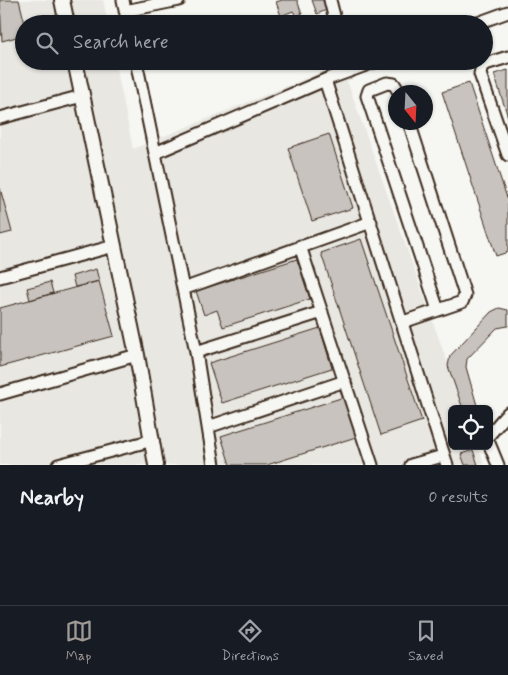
<!DOCTYPE html>
<html lang="en">
<head>
<meta charset="utf-8">
<style>
  :root { --surface:#171b24; --page:#20242c; --text:#f1f3f6; --muted:#9ea1a6; --line:#363941; --accent:#9f9995 }
  body { margin:0; font-family:Mynerve,sans-serif; background:var(--page); color:var(--text) }
  .controls { position:absolute; right:15px; bottom:15px; display:grid; overflow:hidden; border-radius:8px; box-shadow:0 1px 4px #0004 }
  .controls button { width:45px; height:45px; display:grid; place-items:center; padding:0; border:0; border-bottom:1px solid var(--line); background:var(--surface); color:var(--text); font:25px sans-serif }
  .compass { position:absolute; left:388px; top:85px; width:45px; height:45px; border-radius:50%; background:var(--surface); box-shadow:0 1px 4px #0004; rotate:162deg }
  .list { margin:0; padding:0; list-style:none }
  h2 { display:flex; justify-content:space-between; align-items:center; height:65px; margin:0; padding:0 20px; font-size:21px }
  h2 small { font-size:16px; font-weight:400; color:var(--muted) }
  .icon { flex:none; width:28px; height:28px; fill:none; stroke:currentColor; stroke-width:2; stroke-linecap:round; stroke-linejoin:round }
  .map { position:relative; flex:none; width:508px; height:465px; overflow:hidden }
  .search { position:absolute; background:var(--surface); box-shadow:0 1px 4px #0004; left:15px; right:15px; top:15px; height:55px; display:flex; align-items:center; gap:12px; box-sizing:border-box; padding:0 18px; border-radius:28px; color:var(--muted); font-size:19px }
  .sheet { height:140px; background:var(--surface) }
  nav { display:flex; justify-content:space-around; align-items:center; box-sizing:border-box; height:70px; border-top:1px solid var(--line); background:var(--surface); font-size:14px; color:var(--muted) }
  nav a { display:grid; justify-items:center; gap:2px }
  nav .on { color:var(--accent) }
  .map>svg:first-child { display:block }
  .built { fill:#e8e7e2 }
  .building { fill:#c8c3be; stroke:#3b2a1e }
  .lines { fill:none; stroke-linecap:round; stroke-linejoin:round }
  .minor-casing { stroke:#3b2a1e; stroke-width:15 }
  .major-casing { stroke:#3b2a1e; stroke-width:18 }
  .minor { stroke:#f6f6f2; stroke-width:11 }
  .major { stroke:#f6f6f2; stroke-width:14 }
</style>
</head>
<body>
<div class="map">
<svg width="508" height="465" viewBox="0 0 508 465">
  <rect width="100%" height="100%" fill="#f6f6f2"/>
  <filter id="ink" filterUnits="userSpaceOnUse"><feTurbulence type="fractalNoise" baseFrequency=".02" numOctaves="2"/><feDisplacementMap in="SourceGraphic" scale="10" xChannelSelector="R" yChannelSelector="G"/><feConvolveMatrix kernelMatrix="1 2 1 2 8 2 1 2 1" color-interpolation-filters="sRGB"/></filter>
  <g filter="url(#ink)">
    <path class="built" d="M0,0H103L108,24H24V61H115L133,149L341,64L464,409H452V446H478L484,465H0Z"/>
    <path class="building" d="M0,0H19L25,24L24,35L2,41Z
      M282,0H297L302,14L296,16L293,11L281,16L276,2Z
      M312,0H326L329,9L317,14Z
      M508,70V117L494,74Z
      M469,83L508,201V252L496,256L442,92Z
      M329,134L353,208L312,221L288,148Z
      M0,188L12,232L0,235Z
      M361,239L422,421L381,435L321,253Z
      M297,259L310,299L223,327L217,310L204,315L196,291Z
      M96,269L99,281L75,287L72,276Z
      M99,281L114,336L0,367V308Z
      M50,282L53,293L30,300L27,288Z
      M499,308L508,310V326L497,328L467,359L466,367L478,409H463L448,366L450,356L491,312Z
      M320,328L332,368L222,403L209,363Z
      M344,397L356,437L267,465H230L221,436Z
      M473,450L478,465H465L461,454Z"/>
    <g class="lines">
      <defs>
        <path id="minor" d="M123,0L128,24
          M330,0L336,24
          M125,11L179,0
          M475,24L508,12
          M508,57L482,65L480,74L508,155
          M136,61L196,352L214,465
          M325,80L447,465
          M399,92L394,84L387,83L369,90L367,96L438,310
          M0,118L82,96
          M155,153L325,80L377,61
          M300,246L372,465
          M0,277L114,246
          M183,289L371,222
          M403,322L462,302L465,295L409,122
          M196,352L322,312
          M0,394L137,355
          M208,427L345,381
          M489,435L508,413
          M489,443L498,465
          M58,465L153,440
          M411,465L443,456"/>
        <path id="major" d="M62,0L67,24
          M75,61L137,355L156,465"/>
      </defs>
      <use href="#minor" class="minor-casing"/>
      <use href="#major" class="major-casing"/>
      <use href="#minor" class="minor"/>
      <use href="#major" class="major"/>
    </g>
  </g>
</svg>
<div class="controls">
<button><svg class="icon" aria-label="locate" viewBox="0 0 24 24"><circle cx="12" cy="12" r="6"/><path d="M12 2v4M12 18v4M2 12h4M18 12h4"/></svg></button>
</div>
<svg class="compass" viewBox="-18 -18 36 36"><path d="M0-13l5 13h-10z" fill="#e53935"/><path d="M0 13l5-13h-10z" fill="#9ea1a6"/></svg>
<div class="search"><svg class="icon" aria-label="search" viewBox="0 0 24 24"><circle cx="10" cy="10" r="6"/><path d="M15 15l6 6"/></svg>Search here</div>
</div>
<section class="sheet">
<h2>Nearby<small>0 results</small></h2>
<ul class="list">
</ul>
</section>
<nav>
<a class="on"><svg class="icon" aria-label="map" viewBox="0 0 24 24"><path d="M3 6l6-2 6 2 6-2v14l-6 2-6-2-6 2zM9 4v14M15 6v14"/></svg>Map</a>
<a><svg class="icon" aria-label="directions" viewBox="0 0 24 24"><path d="M12 3l9 9-9 9-9-9zM9 14v-3h6M13 9l2 2-2 2"/></svg>Directions</a>
<a><svg class="icon" aria-label="saved" viewBox="0 0 24 24"><path d="M7 4h10v16l-5-4-5 4z"/></svg>Saved</a>
</nav>
</body>
</html>
